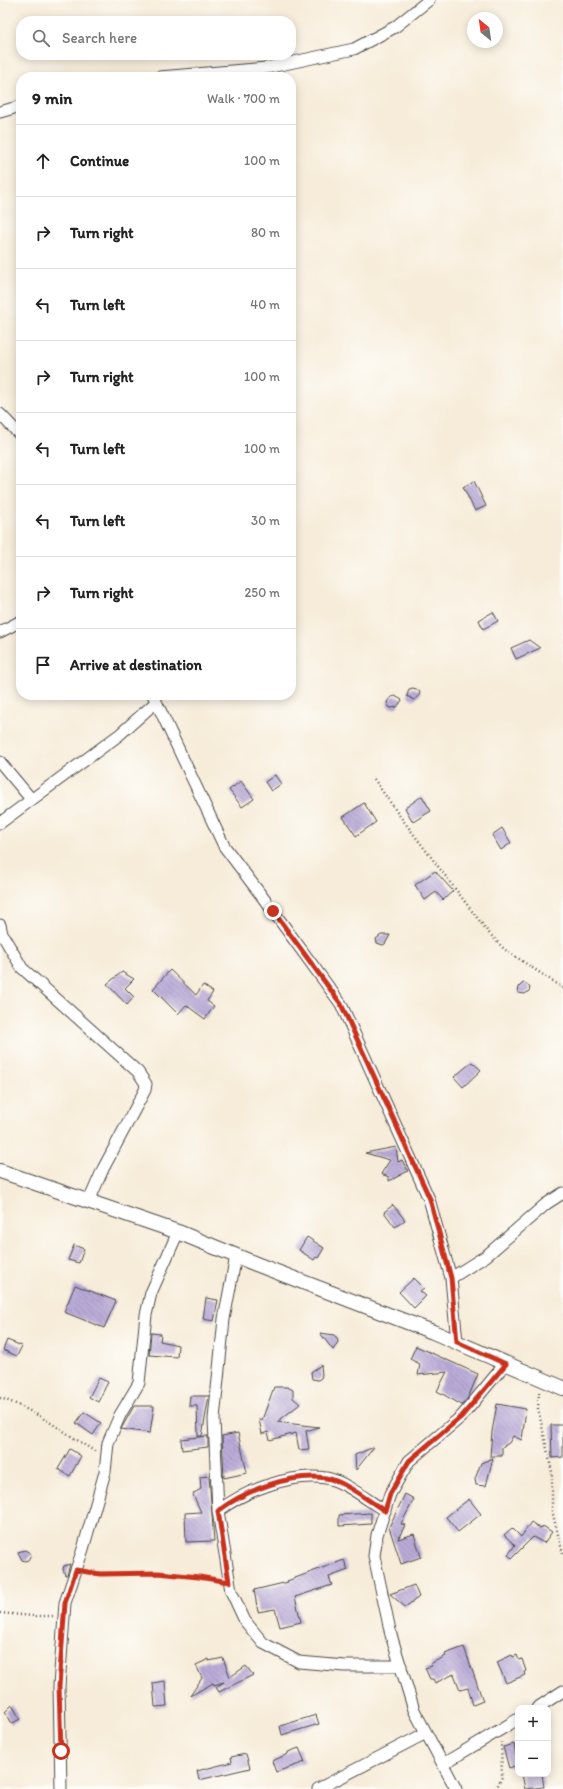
<!DOCTYPE html>
<html lang="en">
<head>
<meta charset="utf-8">
<style>
  :root { --surface:#fff; --page:#f2f2f2; --text:#222; --muted:#767676; --line:#e0e0e0 }
  body { margin:0; font-family:Itim,sans-serif; background:var(--page); color:var(--text) }
  .controls { position:absolute; right:12px; bottom:12px; display:grid; overflow:hidden; border-radius:8px; box-shadow:0 2px 10px #0003 }
  .controls button { width:36px; height:36px; display:grid; place-items:center; padding:0; border:0; border-bottom:1px solid var(--line); background:var(--surface); color:var(--text); font:20px sans-serif }
  .compass { position:absolute; left:467px; top:12px; width:36px; height:36px; border-radius:50%; background:var(--surface); box-shadow:0 2px 10px #0003; rotate:331deg }
  .stop { position:absolute; width:12px; height:12px; margin:-9px; border:3px solid #c8321e; border-radius:50%; background:#fff }
  .stop.end { background:#c8321e; border-color:#fff; box-shadow:0 1px 4px #0008 }
  .list { margin:0; padding:0; list-style:none }
  h2 { display:flex; justify-content:space-between; align-items:center; height:52px; margin:0; padding:0 16px; font-size:17px }
  h2 small { font-size:13px; font-weight:400; color:var(--muted) }
  .list li { display:grid; grid-template-columns:26px 1fr auto; gap:12px; align-items:center; box-sizing:border-box; height:72px; padding:0 16px; border-top:1px solid var(--line) }
  .list b { display:block; font-size:15px; white-space:nowrap }
  .list em { font-size:13px; font-style:normal; color:var(--muted) }
  .icon { flex:none; width:22px; height:22px; fill:none; stroke:currentColor; stroke-width:2; stroke-linecap:round; stroke-linejoin:round }
  .map { position:relative; flex:none; width:563px; height:1789px; overflow:hidden }
  .search { position:absolute; background:var(--surface); box-shadow:0 2px 10px #0003; left:16px; top:16px; width:280px; height:44px; display:flex; align-items:center; gap:10px; box-sizing:border-box; padding:0 14px; border-radius:16px; color:var(--muted); font-size:15px }
  .panel { position:absolute; background:var(--surface); box-shadow:0 2px 10px #0003; left:16px; top:72px; width:280px; height:628px; border-radius:16px }
  .map>svg:first-child { display:block }
  .building { fill:url(#building-back-hatch) }
  .lines { fill:none; stroke-linecap:round; stroke-linejoin:round }
  .minor-casing { stroke:#4a4845; stroke-width:13 }
  .tertiary-casing { stroke:#4a4845; stroke-width:16 }
  .path { stroke:#4a4845; stroke-width:2.5; stroke-dasharray:1 3; stroke-linecap:butt }
  .minor { stroke:#fff; stroke-width:11 }
  .tertiary { stroke:#fff; stroke-width:14 }
  .route { stroke:#c8321e; stroke-width:5 }
</style>
</head>
<body>
<div class="map">
<svg width="563" height="1789" viewBox="0 0 563 1789">
  <defs>
    <pattern id="building-back-hatch" width="6" height="6" patternUnits="userSpaceOnUse"><rect width="6" height="6" fill="#b9abd8"/><path d="M-1 5l2 2M0 0l6 6M5-1l2 2" fill="none" stroke="#978baf"/></pattern>
  </defs>
  <rect width="100%" height="100%" fill="#fdfcf7"/>
  <filter id="ink" filterUnits="userSpaceOnUse"><feTurbulence type="fractalNoise" baseFrequency=".025" numOctaves="2"/><feDisplacementMap in="SourceGraphic" scale="8" xChannelSelector="R" yChannelSelector="G"/><feConvolveMatrix kernelMatrix="1 2 1 2 8 2 1 2 1" color-interpolation-filters="sRGB"/></filter>
  <filter id="wash" filterUnits="userSpaceOnUse"><feTurbulence type="fractalNoise" baseFrequency=".012" numOctaves="4" result="noise"/><feDisplacementMap in="SourceGraphic" scale="16" xChannelSelector="R" yChannelSelector="G"/><feGaussianBlur stdDeviation="0.9" result="paint"/><feColorMatrix in="noise" values="0 0 0 0 0 0 0 0 0 0 0 0 0 0 0 0 0 1.4 0 .05"/><feComposite in="paint" operator="in"/></filter>
  <g filter="url(#wash)">
    <rect width="100%" height="100%" fill="#f7ecd9"/>
    <g id="blocks">
      <path class="building" d="M474,481L486,506L475,511L463,487Z
        M493,612L498,621L483,629L479,620Z
        M529,640L540,648L516,659L511,648Z
        M413,688L419,690L420,694L417,698L414,700L407,696L409,689Z
        M395,696L402,700L397,707L391,708L388,706L387,702L391,697Z
        M275,775L281,784L271,791L265,782Z
        M241,781L254,799L242,807L229,790Z
        M422,796L431,811L413,822L405,808Z
        M364,803L376,822L356,836L343,817Z
        M502,828L511,843L501,850L492,835Z
        M435,871L453,891L443,900L436,892L425,900L415,885Z
        M381,935H390L385,944L383,945L377,943L376,939Z
        M170,970L196,995L203,985L213,992L207,1001L214,1006L205,1019L186,1005L178,1014L153,989Z
        M122,972L134,979L125,988L134,997L127,1005L107,984Z
        M523,983L527,984L530,988L529,991L525,994L518,993L519,987Z
        M472,1062L481,1070L463,1087L454,1077Z
        M396,1147L398,1162L402,1160L408,1171L389,1181V1177L381,1174L390,1160L365,1153Z
        M393,1205L405,1220L395,1227L384,1212Z
        M307,1237L324,1248L318,1258L316,1257L314,1260L299,1250Z
        M74,1245L84,1249L79,1263L68,1260Z
        M414,1278L424,1288L420,1291L426,1296L414,1308L399,1292Z
        M75,1285L116,1301L104,1328L64,1312Z
        M206,1298L218,1300L214,1321L203,1319Z
        M151,1333L161,1334L160,1341L178,1345L177,1357L149,1355Z
        M320,1333L334,1335L337,1338L338,1342L333,1350Z
        M7,1340L22,1346L17,1356L3,1350Z
        M416,1346L478,1374L468,1398L462,1405L437,1391L447,1372L418,1375L420,1364L410,1359Z
        M321,1365L322,1375L321,1378L318,1380L312,1379L311,1372Z
        M99,1378L108,1382L98,1402L89,1397Z
        M274,1387H287L293,1390V1398L300,1404L277,1422L319,1427L306,1431L309,1449L299,1450L296,1433L270,1440L268,1432L262,1434L259,1419L262,1420Z
        M190,1396H209L202,1436H198L197,1406H189Z
        M497,1404L526,1409L522,1440L513,1436L509,1443L502,1447V1456H490L492,1432Z
        M134,1406H154L150,1433L121,1429Z
        M84,1412L101,1423L93,1435L76,1423Z
        M551,1425H563V1457L552,1458Z
        M238,1433L247,1473L224,1478L222,1436Z
        M208,1436V1447L182,1450L181,1439Z
        M374,1447L356,1470L355,1455Z
        M70,1449L81,1456L70,1476L58,1469Z
        M493,1458L486,1486L476,1485L475,1479L481,1463Z
        M209,1476L214,1541L186,1542L185,1513L201,1512L193,1495L194,1493L201,1489L200,1477Z
        M405,1494L414,1499L401,1524L405,1525L398,1539L414,1534L421,1557L401,1564L389,1527Z
        M469,1499L481,1514L458,1532L446,1517Z
        M371,1513V1524L339,1526V1515Z
        M531,1522L541,1529L543,1526L552,1532L544,1543L533,1537L512,1558L508,1555L515,1545L504,1535L512,1528L521,1537Z
        M25,1550L30,1553L31,1555L28,1560L25,1561L22,1560L18,1552Z
        M344,1560L348,1570L329,1577L332,1585L295,1597L301,1622L280,1627L275,1609L258,1612L254,1590L288,1582L287,1581Z
        M70,1564L67,1575H65L63,1569L64,1566Z
        M414,1585L419,1597L405,1607L390,1594Z
        M464,1647L483,1701L473,1705L468,1688L460,1690L454,1674L435,1683L433,1679H430L425,1668L432,1666L430,1664L446,1656L445,1654Z
        M512,1655L513,1657L517,1655L519,1660L522,1659L526,1671L524,1672L525,1675L506,1683L497,1662Z
        M223,1658L230,1677L246,1666L253,1675L219,1692L216,1687L224,1682L214,1685L213,1683L190,1696L202,1678L196,1665L209,1659V1661Z
        M165,1681L167,1706L155,1707L153,1683Z
        M12,1705L20,1719L11,1724L5,1712Z
        M316,1715L319,1724L282,1735L280,1726Z
        M514,1744L518,1765L509,1768L503,1747Z
        M299,1748L305,1762L276,1772L272,1761L288,1754V1752Z
        M246,1754L250,1768L199,1780L197,1771L232,1762L231,1757Z
        M522,1774H542L544,1787L525,1789Z"/>
    </g>
  </g>
  <g filter="url(#ink)">
    <use href="#blocks" fill-opacity="0" stroke="#4a4845" stroke-width="1"/>
    <g class="lines">
      <defs>
        <path id="minor" d="M159,77L266,68L354,49L395,27L429,0
          M0,112L21,106
          M0,414L21,436
          M0,632L21,621
          M153,695L224,846L273,911L341,1004L429,1199L451,1278L457,1342
          M0,762L31,799
          M0,823L119,735L155,703
          M0,925L2,934L22,968L138,1072L146,1084L145,1090L103,1169L89,1201
          M236,1256L224,1319L214,1419L218,1511L231,1591L245,1621L263,1643L299,1662L345,1666H401
          M451,1278L486,1256L546,1204L563,1193
          M218,1511C246,1490 291,1473 326,1478C344,1481 369,1501 385,1511
          M537,1708L563,1691
          M443,1764L518,1719
          M61,1789L59,1686L65,1603L83,1549L105,1472L108,1443L120,1415L139,1383L146,1315L151,1293L178,1232
          M318,1789L426,1733
          M456,1789L414,1710L391,1635L374,1556L377,1535L390,1494L409,1461L462,1416L505,1364"/>
        <path id="tertiary" d="M0,1171L178,1232L256,1264L433,1332L563,1388"/>
      </defs>
      <use href="#minor" class="minor-casing"/>
      <use href="#tertiary" class="tertiary-casing"/>
      <path class="path" d="M374,779L399,815L488,932L504,949L563,988
        M539,1392L538,1408L552,1472V1511L563,1554
        M0,1398C34,1409 65,1433 96,1452
        M87,1572L100,1574L158,1573L219,1580
        M0,1613L32,1616H53
        M496,1789L502,1777L501,1742"/>
      <use href="#minor" class="minor"/>
      <use href="#tertiary" class="tertiary"/>
    </g>
  </g>
  <g class="lines" filter="url(#ink)">
    <path class="route" d="M61,1751L59,1686L65,1603L76,1570L100,1574L158,1573L199,1577L229,1582L218,1511C246,1490 291,1473 326,1478C344,1481 369,1501 385,1511L390,1494L409,1461L462,1416L506,1364L457,1342L451,1278L430,1199L341,1004L273,911"/>
  </g>
</svg>
<div class="controls">
<button>+</button>
<button>−</button>
</div>
<svg class="compass" viewBox="-18 -18 36 36"><path d="M0-13l5 13h-10z" fill="#e53935"/><path d="M0 13l5-13h-10z" fill="#767676"/></svg>
<div class="stop" style="left:61px;top:1751px"></div>
<div class="stop end" style="left:273px;top:911px"></div>
<div class="search"><svg class="icon" aria-label="search" viewBox="0 0 24 24"><circle cx="10" cy="10" r="6"/><path d="M15 15l6 6"/></svg>Search here</div>
<section class="panel">
<h2>9 min<small>Walk · 700 m</small></h2>
<ul class="list">
<li><svg class="icon" aria-label="ahead" viewBox="0 0 24 24"><path d="M12 20V5M6 11l6-6 6 6"/></svg><div><b>Continue</b></div><em>100 m</em></li>
<li><svg class="icon" aria-label="right" viewBox="0 0 24 24"><path d="M7 20v-9h11M14 6l5 5-5 5"/></svg><div><b>Turn right</b></div><em>80 m</em></li>
<li><svg class="icon" aria-label="left" viewBox="0 0 24 24"><path d="M17 20v-9H6M10 6l-5 5 5 5"/></svg><div><b>Turn left</b></div><em>40 m</em></li>
<li><svg class="icon" aria-label="right" viewBox="0 0 24 24"><path d="M7 20v-9h11M14 6l5 5-5 5"/></svg><div><b>Turn right</b></div><em>100 m</em></li>
<li><svg class="icon" aria-label="left" viewBox="0 0 24 24"><path d="M17 20v-9H6M10 6l-5 5 5 5"/></svg><div><b>Turn left</b></div><em>100 m</em></li>
<li><svg class="icon" aria-label="left" viewBox="0 0 24 24"><path d="M17 20v-9H6M10 6l-5 5 5 5"/></svg><div><b>Turn left</b></div><em>30 m</em></li>
<li><svg class="icon" aria-label="right" viewBox="0 0 24 24"><path d="M7 20v-9h11M14 6l5 5-5 5"/></svg><div><b>Turn right</b></div><em>250 m</em></li>
<li><svg class="icon" aria-label="arrive" viewBox="0 0 24 24"><path d="M6 21V4h12l-3 4 3 4H6"/></svg><div><b>Arrive at destination</b></div></li>
</ul>
</section>
</div>
</body>
</html>
